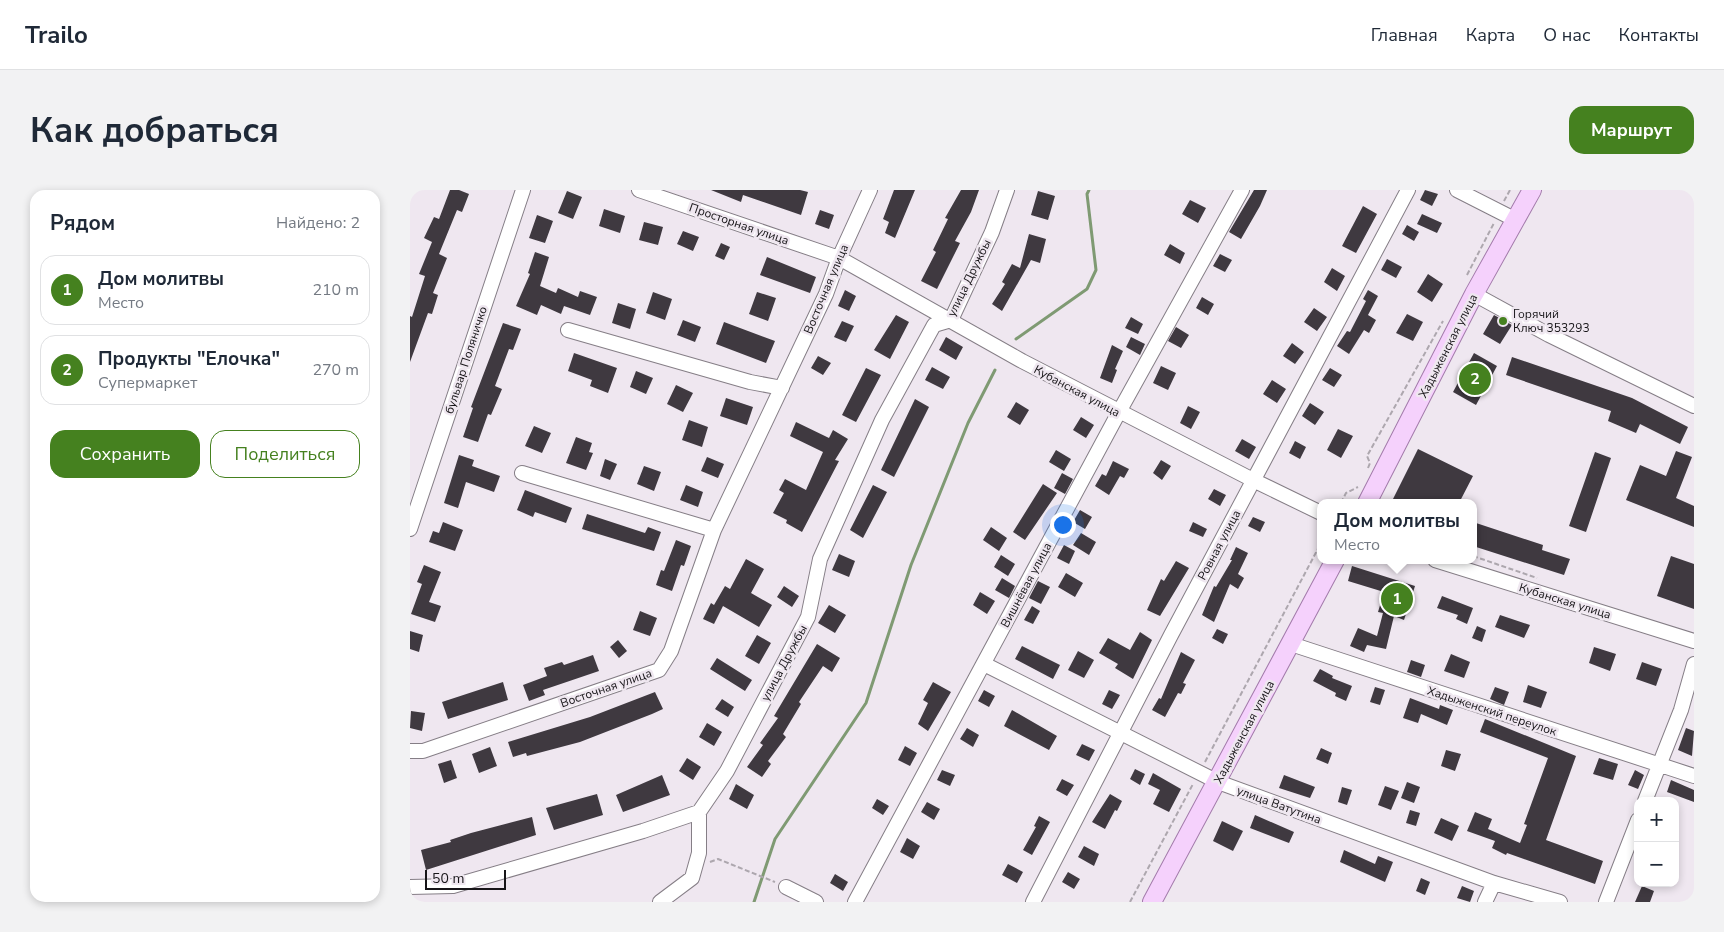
<!DOCTYPE html>
<html lang="ru">
<head>
<meta charset="utf-8">
<style>
  :root { --surface:#fff; --page:#f2f2f3; --text:#1f2937; --muted:#747a83; --line:#e0e1e3; --accent:#45811f }
  body { margin:0; font-family:"Nunito Sans",sans-serif; background:var(--page); color:var(--text) }
  .controls { position:absolute; right:15px; bottom:15px; display:grid; overflow:hidden; border-radius:10px; box-shadow:0 2px 8px #0003 }
  .controls button { width:45px; height:45px; display:grid; place-items:center; padding:0; border:0; border-bottom:1px solid var(--line); background:var(--surface); color:var(--text); font:25px sans-serif }
  .scale { position:absolute; left:15px; bottom:12px; width:81px; box-sizing:border-box; padding-left:5px; border:2px solid #171518; border-top:0; font-size:14px; line-height:18px; white-space:nowrap; color:#171518; -webkit-text-stroke:4px #efe7f0; paint-order:stroke }
  .you { position:absolute; left:652px; top:334px; width:18px; height:18px; margin:-12px; border:4px solid #fff; border-radius:50%; background:#1a73e8; box-shadow:0 0 0 8px #1a73e833 }
  .badge { display:grid; place-items:center; width:32px; height:32px; border-radius:50%; background:var(--accent); color:#fff; font-size:16px; font-weight:700 }
  .pin { position:absolute; translate:-50% -50%; border:2px solid #fff; box-shadow:0 1px 5px #0006 }
  .popup { position:absolute; left:907px; top:309px; width:160px; height:65px; box-sizing:border-box; display:grid; place-content:center; border-radius:10px; background:var(--surface); filter:drop-shadow(0 1px 4px #0005); font-size:16px; white-space:nowrap; color:var(--muted) }
  .popup b { font-size:19px; color:var(--text) }
  .popup::after { content:''; position:absolute; left:50%; top:100%; margin-left:-10px; border:10px solid transparent; border-top-color:var(--surface) }
  .list { margin:0; padding:0; list-style:none }
  h2 { display:flex; justify-content:space-between; align-items:center; height:65px; margin:0; padding:0 20px; font-size:21px }
  h2 small { font-size:16px; font-weight:400; color:var(--muted) }
  .list li { display:grid; grid-template-columns:32px 1fr auto; gap:15px; align-items:center; box-sizing:border-box; height:70px; margin:0 10px 10px; padding:0 10px; border:1px solid var(--line); border-radius:15px }
  .list b { display:block; font-size:19px; white-space:nowrap }
  .list p { margin:0; font-size:16px; white-space:nowrap; color:var(--muted) }
  .list em { font-size:16px; font-style:normal; color:var(--muted) }
  .actions { display:flex; gap:10px; padding:15px 20px }
  .actions a { flex:1; padding:11px 0; border:1px solid var(--accent); border-radius:15px; text-align:center; font-size:18px; color:var(--accent) }
  .actions .main { background:var(--accent); color:#fff }
  .map { position:relative; flex:none; width:1284px; height:712px; overflow:hidden; border-radius:15px }
  header { display:flex; align-items:center; gap:30px; box-sizing:border-box; height:70px; padding:0 25px; background:var(--surface); border-bottom:1px solid var(--line) }
  header strong { font-size:24px }
  nav { display:flex; gap:28px; margin-inline-start:auto; font-size:18px }
  .intro { display:flex; align-items:center; justify-content:space-between; box-sizing:border-box; height:120px; padding:0 30px }
  h1 { margin:0; font-size:35px }
  .button { padding:12px 22px; border-radius:15px; background:var(--accent); color:#fff; font-size:18px; font-weight:700 }
  main { display:flex; gap:30px; padding:0 30px }
  aside { flex:1; background:var(--surface); border-radius:15px; box-shadow:0 2px 8px #0003 }
  .map>svg:first-child { display:block }
  .lines { fill:none; stroke-linecap:round; stroke-linejoin:round }
  .stream { stroke:#7f9a73; stroke-width:3 }
  .building { fill:#3f3940 }
  .minor-casing { stroke:#857e86; stroke-width:16 }
  .major-casing { stroke:#a37bab; stroke-width:20 }
  .path { stroke:#ada7ae; stroke-width:2; stroke-dasharray:5 2.5; stroke-linecap:butt }
  .minor { stroke:#fff; stroke-width:14 }
  .major { stroke:#f5d1fc; stroke-width:18 }
  .poi-dot { fill:#45811f; stroke:#efe7f0; stroke-width:2 }
  .labels { text-anchor:middle; stroke-width:5; stroke-linejoin:round; paint-order:stroke }
  .street-label { font-size:12px; fill:#171518; stroke:#efe7f0 }
  .poi-label { font-size:12px; fill:#171518; stroke:#efe7f0; text-anchor:start }
</style>
</head>
<body>
<header>
<strong>Trailo</strong>
<nav><a>Главная</a><a>Карта</a><a>О нас</a><a>Контакты</a></nav>
</header>
<div class="intro"><h1>Как добраться</h1><a class="button">Маршрут</a></div>
<main>
<aside>
<h2>Рядом<small>Найдено: 2</small></h2>
<ul class="list">
<li><span class="badge">1</span><div><b>Дом молитвы</b><p>Место</p></div><em>210 m</em></li>
<li><span class="badge">2</span><div><b>Продукты &quot;Елочка&quot;</b><p>Супермаркет</p></div><em>270 m</em></li>
</ul>
<div class="actions"><a class="main">Сохранить</a><a>Поделиться</a></div>
</aside>
<div class="map">
<svg width="1284" height="712" viewBox="0 0 1284 712">
  <rect width="100%" height="100%" fill="#efe7f0"/>
  <g class="lines">
    <path class="stream" d="M606,149L677,99L686,80L677,4L679,0
      M344,712L365,649L456,513L501,375L558,233L585,180"/>
  </g>
  <path class="building" d="M40,0H49L59,4L52,22L47,20L29,64L37,68L23,103L28,105L22,124L18,123L0,172V126L2,127L15,86L9,84L22,52L14,48L24,27L29,29Z
    M301,0H390L398,2L391,25L333,5L331,12Z
    M484,0H505L485,48L475,43L479,32L473,29Z
    M551,0H569L561,22L545,51L550,53L527,99L511,91L526,62L523,60L538,29L535,28Z
    M844,0H857L850,16L831,49L819,42Z
    M1015,0L1028,4L1022,16L1010,10Z
    M157,1L172,7L163,29L148,23Z
    M628,1L645,6L638,30L621,25Z
    M780,10L796,18L788,33L772,24Z
    M953,16L967,24L946,63L932,56Z
    M194,19L215,26L210,43L189,36Z
    M410,20L424,25L419,39L405,34Z
    M1012,24L1032,33L1027,43L1007,34Z
    M127,25L143,31L135,53L119,48Z
    M234,32L253,37L248,55L229,50Z
    M997,35L1009,42L1004,51L992,44Z
    M273,41L289,47L283,61L267,54Z
    M619,44L636,49L630,73L621,70L592,121L582,114L595,94L592,92L602,74L610,78Z
    M311,53L320,57L314,70L305,66Z
    M760,54L775,63L770,74L754,65Z
    M125,62L139,67L130,96L146,103L148,98L168,107L170,101L187,107L180,125L154,116L151,124L131,115L127,125L106,116L120,84L118,83Z
    M810,64L822,70L815,82L803,76Z
    M357,67L406,87L400,103L350,85Z
    M977,69L992,77L986,88L971,80Z
    M922,78L935,86L927,101L914,92Z
    M1018,84L1033,94L1022,112L1007,102Z
    M435,100L446,106L439,121L428,116Z
    M958,100L968,106L958,125L966,130L959,143L954,140L939,164L927,156L937,141L940,142L956,111L953,109Z
    M243,102L262,109L255,130L236,123Z
    M347,102L366,108L358,131L339,124Z
    M792,107L804,114L798,125L786,118Z
    M208,113L226,119L220,139L202,133Z
    M904,118L917,127L907,141L894,132Z
    M997,124L1013,132L1003,151L986,143Z
    M486,125L499,132L480,169L464,160Z
    M1084,125L1102,135L1090,154L1073,144Z
    M721,127L733,134L728,144L715,138Z
    M273,130L291,137L285,152L267,145Z
    M432,131L444,136L436,152L424,147Z
    M314,132L365,151L356,173L306,154Z
    M93,133L111,139L103,160L99,159L85,196L92,199L81,225L78,224L68,252L53,247L63,218L61,217Z
    M766,137L779,145L771,158L758,151Z
    M536,147L553,157L546,170L529,160Z
    M721,147L735,154L730,165L716,157Z
    M882,153L894,162L885,174L873,166Z
    M702,155L713,161L705,179L707,180L702,193L690,188Z
    M164,163L207,178L198,203L180,196L182,190L158,181Z
    M1064,163L1087,176L1066,215L1043,202Z
    M408,166L421,173L413,185L401,178Z
    M1102,167L1222,208L1278,237L1270,254L1230,234L1226,243L1198,231L1201,221L1096,185Z
    M751,176L766,183L758,200L743,193Z
    M522,177L540,187L533,199L515,190Z
    M456,178L471,185L446,232L432,225Z
    M920,178L932,185L924,197L912,190Z
    M226,181L243,188L236,204L220,197Z
    M862,190L876,199L867,213L853,204Z
    M266,195L283,203L273,222L257,214Z
    M316,208L343,217L337,235L310,226Z
    M505,209L519,217L484,287L471,280Z
    M606,212L619,220L610,235L597,227Z
    M900,213L914,222L905,235L892,226Z
    M778,216L790,222L781,239L770,233Z
    M671,227L684,235L676,248L663,240Z
    M279,230L298,237L292,257L272,250Z
    M386,232L419,248L423,240L438,249L425,270L429,271L392,342L376,333L377,330L363,323L374,303L369,300L375,289L396,300L413,262L380,246Z
    M124,236L141,243L132,263L115,256Z
    M928,239L943,246L931,268L917,260Z
    M166,247L182,253L179,262L183,263L176,280L156,273Z
    M832,249L846,257L839,269L825,261Z
    M885,251L896,257L890,269L879,263Z
    M1008,259L1063,286L1049,313H981Z
    M646,260L661,269L654,281L639,272Z
    M1266,261L1282,267L1266,308L1284,316V337L1216,310L1230,275L1256,286Z
    M1185,262L1201,268L1176,342L1159,336Z
    M49,265L64,270L62,276L90,286L84,302L56,292L48,318L34,313Z
    M297,267L314,274L308,288L291,281Z
    M195,269L207,274L200,290L190,286Z
    M751,270L761,276L752,290L743,283Z
    M703,271L719,279L714,288L710,286L699,305L685,296L692,284L696,286Z
    M234,276L251,282L244,301L227,294Z
    M652,283L663,289L655,304L644,298Z
    M633,294L647,303L615,350L603,342Z
    M276,295L293,302L288,317L270,310Z
    M463,295L477,302L453,348L440,340Z
    M804,299L816,305L810,316L798,309Z
    M115,300L162,318L156,333L125,322L123,327L107,320Z
    M670,320L682,327L675,339L663,332Z
    M177,324L235,343L238,337L251,342L244,361L172,339Z
    M843,327L855,332L850,342L838,336Z
    M33,332L53,340L45,361L19,352L23,341L29,343Z
    M783,332L797,339L793,347L779,341Z
    M1063,332L1133,355L1132,360L1160,369L1154,385L1063,356Z
    M581,337L597,348L589,361L573,350Z
    M671,343L686,352L679,365L663,355Z
    M266,350L281,356L274,376L271,375L262,401L246,395L251,380L254,381Z
    M654,355L665,361L659,374L647,368Z
    M826,357L838,363L828,384L834,388L828,399L820,394L804,432L792,425L804,396L806,397L822,370H820Z
    M429,364L445,371L439,387L422,380Z
    M591,365L605,374L598,386L584,377Z
    M1261,366L1284,374V419L1247,406Z
    M336,369L354,379L341,403L362,415L349,437L313,416L304,434L293,429L301,413L304,415L315,396L320,399Z
    M766,371L779,378L750,426L737,420L751,389L754,391Z
    M14,375L31,382L19,412L31,416L25,432L1,424L12,394L7,392Z
    M942,376L1005,396L994,430L984,426L976,459L957,455L954,462L940,456L948,438L967,446L973,423L968,422L974,402L938,391Z
    M656,383L673,393L665,407L648,397Z
    M592,388L605,396L599,408L585,400Z
    M628,391L640,397L631,414L619,408Z
    M374,396L389,406L382,417L367,407Z
    M570,402L585,411L577,424L563,415Z
    M1032,406L1063,418L1057,434L1046,429L1048,425L1027,418Z
    M419,415L436,425L425,443L408,433Z
    M622,416L630,421L623,434L614,430Z
    M230,421L247,428L240,446L223,440Z
    M1090,425L1120,435L1114,448L1085,437Z
    M1067,436L1076,440L1072,452L1062,448Z
    M807,439L818,444L813,454L802,448Z
    M0,441L13,445L9,462L0,459Z
    M730,442L742,450L723,489L705,478L708,474L689,463L698,448L720,460Z
    M347,445L361,453L349,474L335,466Z
    M208,450L217,461L209,468L200,457Z
    M407,454L430,468L422,482L413,476L389,512L391,514L373,544L376,547L358,571L361,574L352,587L337,577L353,555L350,553L368,528L364,526Z
    M612,456L650,475L643,489L605,469Z
    M1184,457L1206,464L1200,481L1179,473Z
    M668,461L684,470L674,488L658,480Z
    M771,462L785,470L773,493L776,494L771,504L768,503L755,527L742,520L749,508L751,509Z
    M1041,464L1060,472L1054,488L1034,481Z
    M183,465L189,481L133,500L135,505L119,511L113,495L137,486L134,478L152,472L154,475Z
    M307,468L342,490L335,501L300,479Z
    M1001,470L1015,475L1011,487L997,482Z
    M1232,472L1252,479L1246,496L1226,489Z
    M910,479L923,486L922,488L942,496L936,511L925,506L926,503L903,491Z
    M93,492L98,510L38,529L32,512Z
    M523,492L541,502L518,541L508,534L518,513L513,510Z
    M1118,495L1137,502L1131,518L1113,512Z
    M965,497L975,500L970,515L960,512Z
    M1085,497L1099,502L1094,515L1080,509Z
    M574,500L585,506L579,517L568,511Z
    M699,500L710,505L702,519L692,514Z
    M245,502L253,519L242,524L170,552L117,566L116,563L103,567L98,552L180,527Z
    M1000,508L1029,519L1030,515L1043,520L1037,535L1011,524L1008,533L993,528Z
    M312,509L324,517L318,527L305,519Z
    M602,520L647,546L639,560L594,536Z
    M1,521L15,523L12,541L0,538Z
    M1075,529L1166,566L1136,650L1193,671L1185,694L1097,663L1096,665L1082,658L1085,651L1057,641L1065,622L1082,629L1078,639L1110,653L1117,635L1114,634L1138,568L1070,542Z
    M297,533L312,542L304,556L289,547Z
    M557,538L569,545L563,557L550,549Z
    M1276,538L1284,541L1282,566L1268,560Z
    M672,554L685,560L679,571L666,565Z
    M495,556L507,563L500,576L488,570Z
    M80,557L87,576L69,583L62,564Z
    M911,558L922,563L918,574L906,569Z
    M1036,560L1051,564L1045,581L1031,576Z
    M277,568L291,577L283,590L269,581Z
    M1189,568L1208,574L1203,590L1183,584Z
    M41,570L47,588L34,593L28,574Z
    M725,579L735,584L730,595L720,589Z
    M532,580L545,585L540,596L527,590Z
    M1225,580L1234,585L1228,599L1218,595Z
    M743,583L771,599L759,622L743,614L750,600L738,594Z
    M252,585L260,605L213,622L206,605Z
    M874,585L905,597L900,608L869,598Z
    M652,589L664,595L657,606L646,600Z
    M1261,590L1284,600V612L1257,602Z
    M997,592L1010,597L1004,613L991,608Z
    M326,594L344,605L337,619L319,609Z
    M975,596L989,601L981,620L968,615Z
    M932,597L942,600L937,615L928,612Z
    M187,604L193,625L144,640L136,618Z
    M700,604L712,611L707,621L705,620L695,639L682,632Z
    M467,609L479,616L473,625L462,618Z
    M517,612L530,619L524,630L511,622Z
    M1000,620L1010,623L1006,636L996,633Z
    M845,625L884,642L879,653L840,638Z
    M629,626L640,632L622,665L613,660L626,637L624,636Z
    M122,627L126,645L16,680L11,660L41,652L40,650L61,643Z
    M1031,628L1049,636L1042,651L1024,643Z
    M812,631L833,641L823,661L803,651Z
    M497,648L510,656L503,669L490,662Z
    M674,656L689,664L684,676L668,667Z
    M934,660L965,674L968,666L983,672L975,692L930,672Z
    M598,674L613,682L607,693L592,685Z
    M658,682L670,689L664,699L652,692Z
    M425,684L438,692L433,701L420,693Z
    M1011,688L1020,692L1015,705L1006,701Z
    M1052,696L1064,701L1060,712L1047,708Z
    M1232,696L1244,701L1240,712H1225Z"/>
  <g class="lines">
    <defs>
      <path id="minor" d="M229,0L429,68L612,171L843,290L911,323
        M1047,0L1106,30
        M1064,104L1139,145L1284,216
        M158,140L340,192L372,198
        M112,283L304,340
        M0,339L113,0
        M1025,370L1284,451
        M881,454L1284,586
        M574,474L808,592L1084,693L1150,712
        M0,561H13L249,480L261,461L304,340L416,104L429,68L460,0
        M1235,611L1271,520L1284,474
        M0,697L43,696L233,641L289,622L317,581L398,427L410,369L472,230L524,135L541,130L582,42L597,0
        M376,697L406,712
        M250,712L282,688L289,663V622
        M445,712L709,222L832,0
        M623,712L761,445L998,0
        M1075,712L1084,693
        M1196,712L1228,630"/>
      <path id="major" d="M957,313L1064,104L1122,0
        M742,712L925,370"/>
    </defs>
    <use href="#minor" class="minor-casing"/>
    <use href="#major" class="major-casing"/>
    <path class="path" d="M1094,11L1100,0
      M1057,85L1084,33
      M958,278L960,273L957,266L1033,131
      M931,313L936,303L948,297
      M1063,366L1127,388
      M795,572L911,353
      M300,672L308,669L365,692
      M720,712L783,594"/>
    <use href="#minor" class="minor"/>
    <use href="#major" class="major"/>
  </g>
  <circle class="poi-dot" cx="1093" cy="131" r="5"/>
  <g class="labels">
    <g class="street-label">
      <text transform="translate(329 34) rotate(19)" y="4">Просторная улица</text>
      <text transform="translate(559 88) rotate(-64)" y="4">улица Дружбы</text>
      <text transform="translate(416 99) rotate(-67)" y="4">Восточная улица</text>
      <text transform="translate(1038 156) rotate(-63)" y="4">Хадыженская улица</text>
      <text transform="translate(56 170) rotate(-72)" y="4">бульвар Поляничко</text>
      <text transform="translate(667 201) rotate(28)" y="4">Кубанская улица</text>
      <text transform="translate(809 355) rotate(-62)" y="4">Ровная улица</text>
      <text transform="translate(616 395) rotate(-62)" y="4">Вишнёвая улица</text>
      <text transform="translate(1155 411) rotate(17)" y="4">Кубанская улица</text>
      <text transform="translate(374 473) rotate(-62)" y="4">улица Дружбы</text>
      <text transform="translate(196 498) rotate(-19)" y="4">Восточная улица</text>
      <text transform="translate(1082 521) rotate(18)" y="4">Хадыженский переулок</text>
      <text transform="translate(834 542) rotate(-62)" y="4">Хадыженская улица</text>
      <text transform="translate(869 615) rotate(20)" y="4">улица Ватутина</text>
    </g>
    <g class="poi-label">
      <text x="1103" y="128">Горячий<tspan x="1103" dy="14">Ключ 353293</tspan></text>
    </g>
  </g>
</svg>
<div class="controls">
<button>+</button>
<button>−</button>
</div>
<div class="scale">50 m</div>
<div class="you"></div>
<div class="pin badge" style="left:987px;top:409px">1</div>
<div class="popup"><b>Дом молитвы</b>Место</div>
<div class="pin badge" style="left:1065px;top:189px">2</div>
</div>
</main>
</body>
</html>
